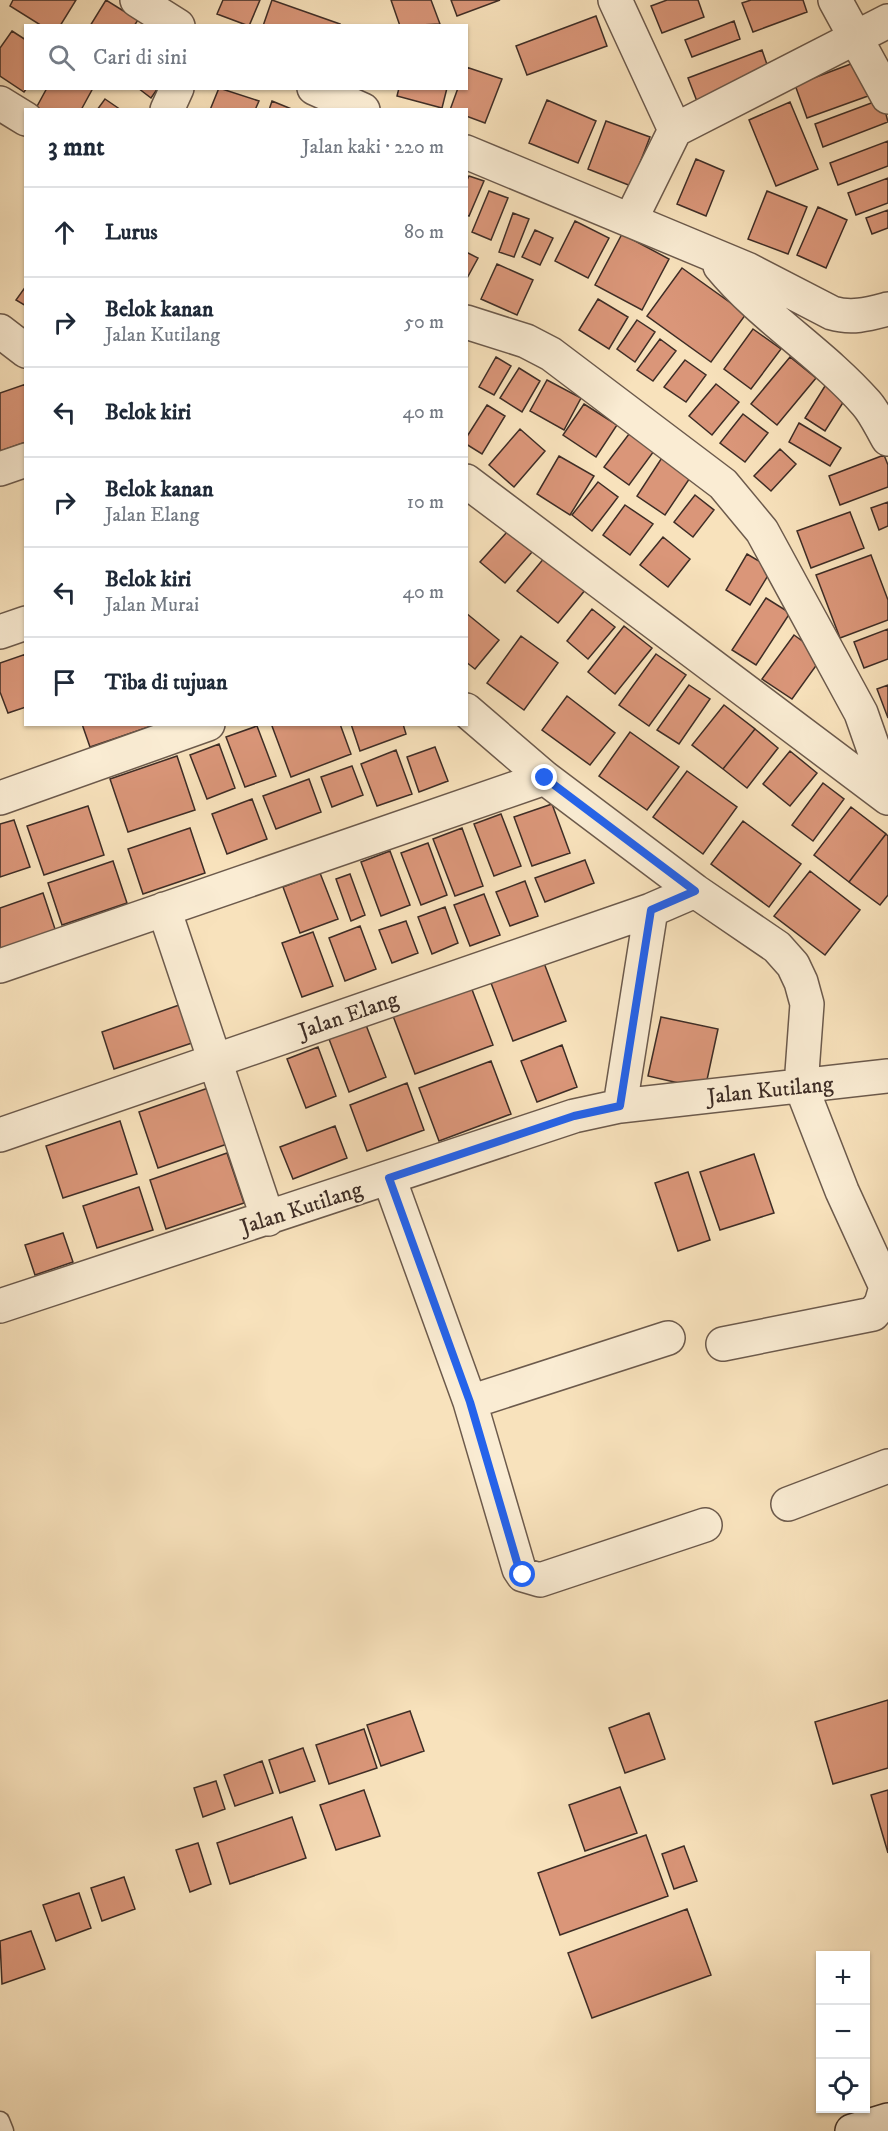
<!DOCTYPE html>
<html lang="id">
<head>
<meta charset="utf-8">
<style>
  :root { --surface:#fff; --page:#f6f6f7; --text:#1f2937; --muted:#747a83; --line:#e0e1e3 }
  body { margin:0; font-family:"IM FELL DW Pica",serif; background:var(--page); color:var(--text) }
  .controls { position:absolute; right:18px; bottom:18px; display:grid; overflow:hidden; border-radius:0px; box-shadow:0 2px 4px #0004 }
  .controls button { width:54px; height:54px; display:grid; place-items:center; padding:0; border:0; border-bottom:2px solid var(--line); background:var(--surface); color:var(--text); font:30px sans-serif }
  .stop { position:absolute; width:18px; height:18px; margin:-14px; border:4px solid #2563eb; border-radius:50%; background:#fff }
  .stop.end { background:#2563eb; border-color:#fff; box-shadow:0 2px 6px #0008 }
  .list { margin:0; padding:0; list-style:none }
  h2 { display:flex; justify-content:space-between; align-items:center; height:78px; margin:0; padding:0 24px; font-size:26px }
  h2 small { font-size:20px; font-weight:400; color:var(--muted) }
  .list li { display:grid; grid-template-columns:39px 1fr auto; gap:18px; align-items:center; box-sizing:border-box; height:90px; padding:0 24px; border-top:2px solid var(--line) }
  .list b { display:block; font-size:22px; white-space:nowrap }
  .list p { margin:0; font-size:20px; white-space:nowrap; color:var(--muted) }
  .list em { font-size:20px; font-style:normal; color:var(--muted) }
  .icon { flex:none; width:33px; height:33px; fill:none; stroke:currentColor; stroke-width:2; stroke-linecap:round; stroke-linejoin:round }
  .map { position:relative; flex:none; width:888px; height:2131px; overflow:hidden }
  .search { position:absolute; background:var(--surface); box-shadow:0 2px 4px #0004; left:24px; top:24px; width:444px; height:66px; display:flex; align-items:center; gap:15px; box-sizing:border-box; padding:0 21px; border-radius:0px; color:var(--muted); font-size:22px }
  .panel { position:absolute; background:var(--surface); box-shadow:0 2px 4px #0004; left:24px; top:108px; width:444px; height:618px; border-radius:0px }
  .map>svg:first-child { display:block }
  .building { fill:#da9679; stroke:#3e2d26; stroke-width:1.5 }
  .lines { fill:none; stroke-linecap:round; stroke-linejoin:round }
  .lane-casing { stroke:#6c5a4c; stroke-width:21 }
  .street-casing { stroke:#6c5a4c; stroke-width:36 }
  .secondary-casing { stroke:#3e2d26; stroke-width:36 }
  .lane { stroke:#faecd3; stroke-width:18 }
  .street { stroke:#faecd3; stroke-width:33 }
  .secondary { stroke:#faecd3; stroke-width:33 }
  .route { stroke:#2563eb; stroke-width:8 }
  .labels { text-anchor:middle; stroke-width:4.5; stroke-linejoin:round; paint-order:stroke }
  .street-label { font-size:22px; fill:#3e2d26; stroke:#faecd3 }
</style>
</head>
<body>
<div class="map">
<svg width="888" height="2131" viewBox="0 0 888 2131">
  <rect width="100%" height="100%" fill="#f8e2bc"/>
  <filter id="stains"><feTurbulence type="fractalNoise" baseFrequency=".00333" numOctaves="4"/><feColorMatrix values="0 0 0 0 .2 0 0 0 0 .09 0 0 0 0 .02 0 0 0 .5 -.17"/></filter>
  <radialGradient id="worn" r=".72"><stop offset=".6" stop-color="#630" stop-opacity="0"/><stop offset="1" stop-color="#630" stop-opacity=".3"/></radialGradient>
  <path class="building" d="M13,0H76L60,26H42L10,6Z
    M106,0L138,20L134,26H90Z
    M223,0H260L249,26L217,14Z
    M272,0L340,24L339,26H263Z
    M391,0H431L440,24L400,26Z
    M451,0H500L457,16Z
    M667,0H698L704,17L662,33L651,6Z
    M751,0H803L807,12L753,32L742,3Z
    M596,16L607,46L527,75L516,46Z
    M734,21L740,39L692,57L685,40Z
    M12,31L26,40L27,88L24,92L0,76V48Z
    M762,50L771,76L698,104L688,78Z
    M856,62L868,96L807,118L795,85Z
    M466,67L502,79L485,123L466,116V110H450L458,88H466Z
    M47,88H93L81,110H35Z
    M138,88H158L151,98Z
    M219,88L259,101L255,110H210Z
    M399,88H447L442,108L397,96Z
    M105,99L121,110H97Z
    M882,99L888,122L823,147L815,124Z
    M547,100L596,121L578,163L529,143Z
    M272,101L294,110H269Z
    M790,102L818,169L776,186L749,120Z
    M606,121L650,137L631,186L588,169Z
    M888,141V166L838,185L830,163Z
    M696,159L724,171L706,216L677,204Z
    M469,176L484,181L469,216L466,215V182Z
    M888,178V203L856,215L848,193Z
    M489,191L508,198L491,240L472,232Z
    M767,191L807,207L788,254L748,239Z
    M818,207L847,220L826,268L797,255Z
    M888,210V228L872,234L866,218Z
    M513,213L529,219L514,257L499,252Z
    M575,221L609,238L588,278L555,261Z
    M535,230L553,238L540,265L522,257Z
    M622,234L669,259L642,310L595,285Z
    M466,252L478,258L466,280Z
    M497,264L533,280L517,315L481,299Z
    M682,268L746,314L711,362L647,316Z
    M26,286V306L16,300Z
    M598,299L628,317L609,349L579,330Z
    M637,320L655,332L635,362L617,349Z
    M753,329L781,349L751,389L724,369Z
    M660,339L676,351L653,381L637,370Z
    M496,357L511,366L494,395L479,387Z
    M790,357L816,378L777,425L751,404Z
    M685,360L706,375L686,402L664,387Z
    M519,368L540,381L522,412L500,398Z
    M830,378L851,390L825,431L805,418Z
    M547,380L581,398L564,430L530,411Z
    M26,384V442L0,451V393Z
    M716,384L739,402L712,435L689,416Z
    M584,404L617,425L596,457L563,435Z
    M487,405L505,416L482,454L466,444V438Z
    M743,414L768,433L745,462L720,443Z
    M799,423L841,448L830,466L789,442Z
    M520,429L545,451L514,487L489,465Z
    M629,434L654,451L629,485L604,467Z
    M780,449L796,464L771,491L754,476Z
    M665,453L694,472L665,515L637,496Z
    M884,455L888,465V487L840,505L829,476Z
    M559,456L594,476L570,515L537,494Z
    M598,482L618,497L592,531L572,515Z
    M695,495L714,510L693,537L674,522Z
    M888,502V526L879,530L871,508Z
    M625,505L653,524L630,555L603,535Z
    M850,512L864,548L811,568L797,531Z
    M507,532L532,552L505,583L480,562Z
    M663,537L690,559L668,587L640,565Z
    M747,554L772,569L750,605L726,590Z
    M871,555L888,600V620L840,638L816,575Z
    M545,557L586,589L558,623L517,591Z
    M766,598L790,613L756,665L732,650Z
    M592,609L615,627L588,659L567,641Z
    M466,613L499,640L475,669L466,662Z
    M624,626L652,648L615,694L588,672Z
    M888,629V659L864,668L854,642Z
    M794,635L823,656L792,699L762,679Z
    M521,636L558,663L524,710L487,683Z
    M26,654V707L8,713L0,692V663Z
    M656,654L686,675L649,726L619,705Z
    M689,685L710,699L679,744L657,730Z
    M888,685V718L877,689Z
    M567,696L615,733L590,765L542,730Z
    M724,705L755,729L723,769L692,745Z
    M82,724H151L152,726L90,747Z
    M275,724H340L351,754L291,777L272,726Z
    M351,724H403L406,734L360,751Z
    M257,726L276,776L245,787L226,737Z
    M755,729L778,748L747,788L723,769Z
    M630,732L679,767L647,810L599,776Z
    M219,744L235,788L207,799L190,755Z
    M435,747L448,781L419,792L407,757Z
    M396,750L412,794L377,806L361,764Z
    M790,751L817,773L790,806L763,784Z
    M177,756L195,810L128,832L110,779Z
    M352,766L363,795L332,807L321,777Z
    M687,771L737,807L703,854L653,817Z
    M309,779L321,812L276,829L263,796Z
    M823,783L844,799L813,841L792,825Z
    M252,799L267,839L227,854L212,814Z
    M552,804L570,853L532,866L514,817Z
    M88,806L104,855L44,875L27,826Z
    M851,807L886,834L849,882L814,855Z
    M501,814L521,866L494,876L474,824Z
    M14,820L30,867L0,877V824Z
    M743,821L801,864L769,907L711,864Z
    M190,828L205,873L143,894L128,849Z
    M462,828L483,886L455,896L433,839Z
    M886,834L888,836V895L880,905L849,882Z
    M428,843L447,895L421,905L401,853Z
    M390,851L410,905L381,916L361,862Z
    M585,860L594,883L545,902L535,878Z
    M113,861L127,903L62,925L48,883Z
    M810,871L860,910L825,955L774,916Z
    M320,873L338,919L300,933L283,887Z
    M350,874L365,915L351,921L336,879Z
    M525,881L538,916L510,926L496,892Z
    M43,893L56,932L0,951V908Z
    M484,894L500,935L470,946L454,905Z
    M445,907L458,943L432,954L418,917Z
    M406,921L418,953L392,963L379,930Z
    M360,926L376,969L345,981L329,938Z
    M313,932L333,986L302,997L282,943Z
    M544,963L566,1021L513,1041L491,983Z
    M468,979L493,1045L415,1074L390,1008Z
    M182,1004L195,1042L114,1069L102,1032Z
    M661,1017L718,1029L705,1089L648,1076Z
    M366,1025L386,1077L349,1092L329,1039Z
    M562,1045L577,1087L537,1102L521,1061Z
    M318,1047L336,1096L306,1108L287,1059Z
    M491,1061L511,1114L439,1141L419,1088Z
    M407,1083L424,1130L367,1151L350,1105Z
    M211,1087L230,1143L158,1168L139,1112Z
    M120,1121L137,1174L63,1198L46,1146Z
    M335,1126L347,1158L293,1179L280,1147Z
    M227,1153L244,1203L166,1229L150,1180Z
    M754,1154L774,1213L720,1230L700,1172Z
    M688,1172L710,1240L678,1251L655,1183Z
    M139,1187L153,1230L97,1248L83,1206Z
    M63,1233L73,1262L35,1275L25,1245Z
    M888,1700V1768L833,1784L815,1722Z
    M410,1711L424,1751L381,1766L367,1725Z
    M649,1713L665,1759L625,1773L609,1728Z
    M364,1729L377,1768L329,1784L316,1745Z
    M303,1748L315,1781L280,1793L269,1760Z
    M262,1761L273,1793L235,1806L224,1775Z
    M216,1781L225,1809L203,1817L194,1788Z
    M620,1787L637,1833L585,1851L569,1805Z
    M364,1790L380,1836L336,1850L320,1805Z
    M888,1790V1853L871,1795Z
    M292,1817L306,1858L230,1884L217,1843Z
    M646,1835L668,1896L560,1935L538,1873Z
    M198,1843L211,1884L190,1892L176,1850Z
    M684,1846L697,1881L674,1889L662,1854Z
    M124,1877L135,1909L102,1921L91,1888Z
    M79,1893L91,1928L56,1941L43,1905Z
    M687,1909L711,1975L592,2018L568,1953Z
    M31,1931L45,1969L2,1984L0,1941Z"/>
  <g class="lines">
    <defs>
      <path id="lane" d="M0,2121L4,2131"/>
      <path id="street" d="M137,0L178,26
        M615,0L675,130
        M835,0L888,97
        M314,88L363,110
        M0,103L26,119
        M167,110L177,88
        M466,152L747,269L832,313C852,319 869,314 888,309
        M631,219L675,130L888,21
        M720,266C762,317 822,353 866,403C875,413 881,427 888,439
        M466,322L526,341L551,354L723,484L762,531L861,713L888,790
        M0,331L26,351
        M0,469L26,460
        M466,481L888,798
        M0,632L26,623
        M466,710L545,778L695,891L777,947L793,965L801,982L807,1004L801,1086L842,1191L886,1287L881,1304L873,1314L723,1344
        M0,798L208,724
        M164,909L268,1219
        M0,966L545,778
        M620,1106L651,910
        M0,1135L651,910L695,891
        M389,1178L470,1402L519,1569L523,1575L540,1580L705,1525
        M0,1306L574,1116L620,1106L888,1076
        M470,1402L668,1338
        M788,1504L888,1466"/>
      <path id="secondary" d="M852,2131L888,2120"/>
    </defs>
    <use href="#lane" class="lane-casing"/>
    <use href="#street" class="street-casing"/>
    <use href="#secondary" class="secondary-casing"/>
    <use href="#lane" class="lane"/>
    <use href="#street" class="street"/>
    <use href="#secondary" class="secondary"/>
  </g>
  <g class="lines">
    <path class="route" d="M523,1575L519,1569L470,1402L389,1178L574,1116L620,1106L651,910L695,891L545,778"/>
  </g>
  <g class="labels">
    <g class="street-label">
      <text transform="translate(348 1014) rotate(-19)" y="8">Jalan Elang</text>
      <text transform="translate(770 1089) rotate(-6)" y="8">Jalan Kutilang</text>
      <text transform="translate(301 1207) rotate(-18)" y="8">Jalan Kutilang</text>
    </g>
  </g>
  <rect width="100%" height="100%" filter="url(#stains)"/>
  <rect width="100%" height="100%" fill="url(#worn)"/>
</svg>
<div class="controls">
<button>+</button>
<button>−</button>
<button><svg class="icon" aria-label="locate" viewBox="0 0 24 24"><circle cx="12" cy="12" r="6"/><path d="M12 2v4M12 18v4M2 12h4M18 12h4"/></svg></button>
</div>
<div class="stop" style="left:523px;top:1575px"></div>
<div class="stop end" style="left:545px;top:778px"></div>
<div class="search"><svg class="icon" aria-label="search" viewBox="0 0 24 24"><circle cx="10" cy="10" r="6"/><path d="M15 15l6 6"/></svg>Cari di sini</div>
<section class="panel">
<h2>3 mnt<small>Jalan kaki · 220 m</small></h2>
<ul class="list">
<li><svg class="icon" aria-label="ahead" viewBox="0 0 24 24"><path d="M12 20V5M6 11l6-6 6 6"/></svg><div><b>Lurus</b></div><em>80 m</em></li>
<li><svg class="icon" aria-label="right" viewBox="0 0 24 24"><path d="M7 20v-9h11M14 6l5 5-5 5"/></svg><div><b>Belok kanan</b><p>Jalan Kutilang</p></div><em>50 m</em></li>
<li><svg class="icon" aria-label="left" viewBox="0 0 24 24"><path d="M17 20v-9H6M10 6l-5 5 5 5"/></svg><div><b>Belok kiri</b></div><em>40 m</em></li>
<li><svg class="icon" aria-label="right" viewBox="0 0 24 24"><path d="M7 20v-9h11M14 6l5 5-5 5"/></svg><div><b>Belok kanan</b><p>Jalan Elang</p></div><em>10 m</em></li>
<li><svg class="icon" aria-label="left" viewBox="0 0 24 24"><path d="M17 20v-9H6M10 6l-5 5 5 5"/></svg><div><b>Belok kiri</b><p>Jalan Murai</p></div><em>40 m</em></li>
<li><svg class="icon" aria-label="arrive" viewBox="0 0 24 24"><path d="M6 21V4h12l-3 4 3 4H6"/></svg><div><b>Tiba di tujuan</b></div></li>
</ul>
</section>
</div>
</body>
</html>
